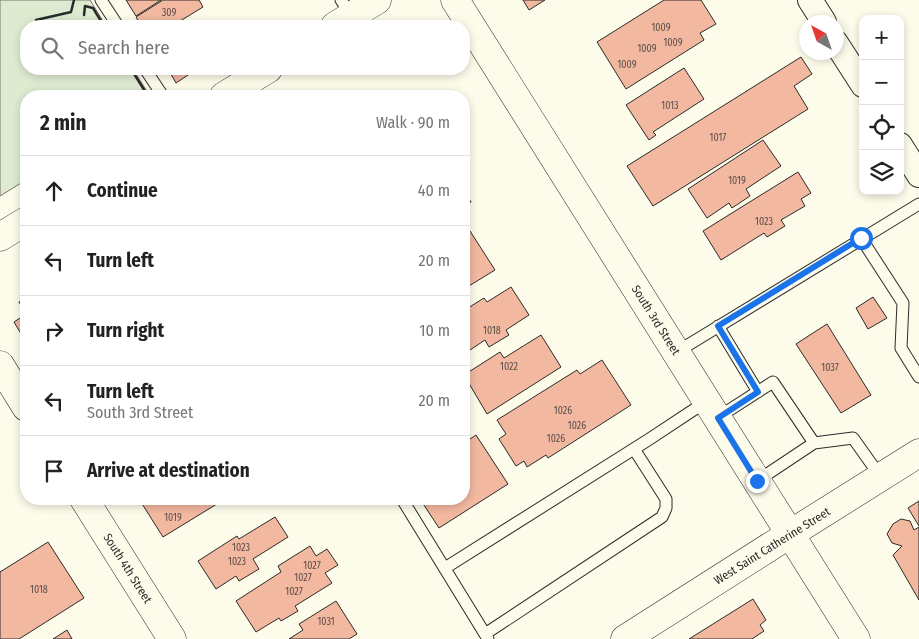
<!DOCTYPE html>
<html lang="en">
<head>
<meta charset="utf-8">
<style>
  :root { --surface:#fff; --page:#f2f2f2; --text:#222; --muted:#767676; --line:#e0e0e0 }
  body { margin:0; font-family:"Fira Sans Condensed",sans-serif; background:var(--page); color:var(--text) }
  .controls { position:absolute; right:15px; top:15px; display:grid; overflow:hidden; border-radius:10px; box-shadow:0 2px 8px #0003 }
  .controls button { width:45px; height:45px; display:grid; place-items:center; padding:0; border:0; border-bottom:1px solid var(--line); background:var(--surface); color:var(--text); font:25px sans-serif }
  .compass { position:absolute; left:799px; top:15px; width:45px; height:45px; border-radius:50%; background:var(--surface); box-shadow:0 2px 8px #0003; rotate:320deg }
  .stop { position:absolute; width:15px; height:15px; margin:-11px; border:4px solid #1a73e8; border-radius:50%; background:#fff }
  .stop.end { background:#1a73e8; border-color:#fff; box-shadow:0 1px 5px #0008 }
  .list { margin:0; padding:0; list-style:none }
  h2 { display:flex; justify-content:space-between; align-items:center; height:65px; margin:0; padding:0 20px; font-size:21px }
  h2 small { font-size:16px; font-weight:400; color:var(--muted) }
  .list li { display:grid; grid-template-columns:32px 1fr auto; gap:15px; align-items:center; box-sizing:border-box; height:70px; padding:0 20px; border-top:1px solid var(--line) }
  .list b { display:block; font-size:19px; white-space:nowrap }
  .list p { margin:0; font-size:16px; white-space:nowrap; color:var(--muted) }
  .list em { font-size:16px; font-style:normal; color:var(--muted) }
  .icon { flex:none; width:28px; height:28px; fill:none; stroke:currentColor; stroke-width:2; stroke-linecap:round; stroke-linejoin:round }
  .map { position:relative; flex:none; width:919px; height:639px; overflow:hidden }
  .search { position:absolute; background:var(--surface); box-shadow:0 2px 8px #0003; left:20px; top:20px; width:450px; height:55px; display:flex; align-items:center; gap:12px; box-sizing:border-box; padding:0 18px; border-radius:20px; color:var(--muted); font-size:19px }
  .panel { position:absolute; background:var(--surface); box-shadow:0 2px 8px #0003; left:20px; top:90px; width:450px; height:415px; border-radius:20px }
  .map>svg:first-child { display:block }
  .green { fill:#deebd1; stroke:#74746e }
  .building { fill:#f2b8a0; stroke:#2b2b2b }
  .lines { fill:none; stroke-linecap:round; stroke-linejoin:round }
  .service-casing { stroke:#2b2b2b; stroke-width:13 }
  .minor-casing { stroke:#2b2b2b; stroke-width:26 }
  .tertiary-casing { stroke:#2b2b2b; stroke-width:29 }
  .secondary-casing { stroke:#2b2b2b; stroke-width:29 }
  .primary-casing { stroke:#2b2b2b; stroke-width:29 }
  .service { stroke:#fdfbea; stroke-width:11 }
  .minor { stroke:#fdfbea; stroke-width:24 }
  .tertiary { stroke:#fdfbea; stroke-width:28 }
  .secondary { stroke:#fdfbea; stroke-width:28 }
  .primary { stroke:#fdfbea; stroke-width:28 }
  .wall { stroke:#2b2b2b; stroke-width:2.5 }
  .route { stroke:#1a73e8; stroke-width:6 }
  .labels { text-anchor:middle; stroke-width:4; stroke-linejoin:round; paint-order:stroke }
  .number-label { font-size:10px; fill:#5d4e48 }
  .street-label { font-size:12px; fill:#2b2b2b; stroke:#fdfbea }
</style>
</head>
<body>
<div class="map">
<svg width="919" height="639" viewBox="0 0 919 639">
  <rect width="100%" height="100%" fill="#fdfbea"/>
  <path class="green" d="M0,0H90L106,26H26V69H133L150,96H26V180L0,196Z"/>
  <path class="building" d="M126,0H161L136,16Z
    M163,0H199L203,7L172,26H141L136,17Z
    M523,0H545L529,10Z
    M664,0H701L716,24L700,33L704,40L626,89L597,42Z
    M801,57L812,74L794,86L808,109L653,206L627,166Z
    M684,68L704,99L653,132L656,135L649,140L626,105Z
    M168,69H197L176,83Z
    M763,140L781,166L746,189L750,196L732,208L729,203L707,218L688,189Z
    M798,172L811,193L801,199L805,206L781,220L785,226L767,237L764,233L721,260L703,231Z
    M464,191L471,202L464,206Z
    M464,207L469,216L464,220Z
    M470,231L495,270L464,289V235Z
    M511,287L529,315L506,330L509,335L489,347L485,340L464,354V315L470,311L468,308L484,298L487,302Z
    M873,297L887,318L868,329L856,308Z
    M26,298V313L19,302Z
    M26,314V342L14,322Z
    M827,324L871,395L841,413L796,344Z
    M541,335L561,367L487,414L464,375L500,352L504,358Z
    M602,360L631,405L548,458L546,455L527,467L524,461L516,466L499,439L506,434L497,420L577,370L580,374Z
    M476,435L508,484L439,528L420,499H464V443Z
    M139,499H225L163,537Z
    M919,501V526L908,508Z
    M275,517L288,537L253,559L259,569L239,581L236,576L216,589L198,561L237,536L239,539Z
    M901,519L910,521L914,530L919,527V600L893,555L902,546L892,543L887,534L893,524Z
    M48,542L84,598L19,639H0V572Z
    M310,546L316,556L327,549L338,565L325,573L332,583L295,606L298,611L281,621L279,618L256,632L236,601L281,572L278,566Z
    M753,599L766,620L760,625L764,631L752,639H689Z
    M336,601L357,634L349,639H289L303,630L299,624Z
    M67,630L72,639H53Z"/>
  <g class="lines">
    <defs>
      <path id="service" d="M101,0L118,26
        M341,0L352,16
        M145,69L163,96
        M861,238L903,303L901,348L919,377
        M718,326L758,392
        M675,353L919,204
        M717,418L773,382L814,443L757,481
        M814,443L853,438L880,476
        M402,499L488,639
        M445,568L648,440L707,401
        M485,634L662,517L666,508V499L634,449"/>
      <path id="minor" d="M810,0L824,22
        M836,43L863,85
        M900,145L919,175"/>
      <path id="tertiary" d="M335,26L377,0
        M224,96L268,69
        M0,237L26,221
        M625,639L790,534"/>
      <g id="secondary">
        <path d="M0,365L26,407"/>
        <path id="s1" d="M84,499L172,639"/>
        <path d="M790,534L919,453"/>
      </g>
      <g id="primary">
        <path id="s2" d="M455,0L856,639"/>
      </g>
    </defs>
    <use href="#service" class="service-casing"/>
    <use href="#minor" class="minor-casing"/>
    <use href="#tertiary" class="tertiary-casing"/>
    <use href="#secondary" class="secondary-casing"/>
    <use href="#primary" class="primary-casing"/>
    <use href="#service" class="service"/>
    <use href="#minor" class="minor"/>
    <use href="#tertiary" class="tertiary"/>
    <use href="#secondary" class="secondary"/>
    <use href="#primary" class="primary"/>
    <path class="wall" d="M84,15L85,6L93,8L104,26
      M36,20L71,12L74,0
      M131,69L148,96"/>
  </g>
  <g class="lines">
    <path class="route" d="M757,481L718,418L758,392L718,326L861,238"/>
  </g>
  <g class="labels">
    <g class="number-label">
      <text x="169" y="16">309</text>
      <text x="661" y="31">1009</text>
      <text x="673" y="46">1009</text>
      <text x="647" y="52">1009</text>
      <text x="627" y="68">1009</text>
      <text x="670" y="109">1013</text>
      <text x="718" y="141">1017</text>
      <text x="737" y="184">1019</text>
      <text x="764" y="225">1023</text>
      <text x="492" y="334">1018</text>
      <text x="509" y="370">1022</text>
      <text x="830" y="371">1037</text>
      <text x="563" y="414">1026</text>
      <text x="577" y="429">1026</text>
      <text x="556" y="442">1026</text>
      <text x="173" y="521">1019</text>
      <text x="241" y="551">1023</text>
      <text x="237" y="565">1023</text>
      <text x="312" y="569">1027</text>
      <text x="303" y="581">1027</text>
      <text x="39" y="593">1018</text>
      <text x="294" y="595">1027</text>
      <text x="326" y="625">1031</text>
    </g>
    <g class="street-label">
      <text dy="4" stroke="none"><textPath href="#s2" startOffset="378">South 3rd Street</textPath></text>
      <text transform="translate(772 546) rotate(-32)" y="4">West Saint Catherine Street</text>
      <text dy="4" stroke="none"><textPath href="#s1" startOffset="82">South 4th Street</textPath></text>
    </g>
  </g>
</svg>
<div class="controls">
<button>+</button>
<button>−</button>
<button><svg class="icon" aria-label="locate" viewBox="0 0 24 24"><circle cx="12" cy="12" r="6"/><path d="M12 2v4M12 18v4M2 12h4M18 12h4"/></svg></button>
<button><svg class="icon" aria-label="layers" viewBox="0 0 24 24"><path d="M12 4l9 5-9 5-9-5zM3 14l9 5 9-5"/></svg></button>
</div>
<svg class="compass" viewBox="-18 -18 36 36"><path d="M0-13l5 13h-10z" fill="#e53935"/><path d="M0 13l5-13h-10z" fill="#767676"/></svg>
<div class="stop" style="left:861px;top:238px"></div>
<div class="stop end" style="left:757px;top:481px"></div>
<div class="search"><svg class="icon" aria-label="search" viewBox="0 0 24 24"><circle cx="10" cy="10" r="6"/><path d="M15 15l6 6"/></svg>Search here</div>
<section class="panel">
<h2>2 min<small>Walk · 90 m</small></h2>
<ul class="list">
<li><svg class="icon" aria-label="ahead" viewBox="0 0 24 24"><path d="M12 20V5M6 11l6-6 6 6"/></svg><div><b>Continue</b></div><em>40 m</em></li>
<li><svg class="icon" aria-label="left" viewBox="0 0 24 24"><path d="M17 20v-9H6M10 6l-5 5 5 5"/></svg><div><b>Turn left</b></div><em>20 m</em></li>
<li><svg class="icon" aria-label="right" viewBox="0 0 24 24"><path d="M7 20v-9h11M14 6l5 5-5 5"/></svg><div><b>Turn right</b></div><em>10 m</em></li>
<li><svg class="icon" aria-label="left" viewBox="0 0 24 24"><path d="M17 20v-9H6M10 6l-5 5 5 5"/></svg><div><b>Turn left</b><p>South 3rd Street</p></div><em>20 m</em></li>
<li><svg class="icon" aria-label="arrive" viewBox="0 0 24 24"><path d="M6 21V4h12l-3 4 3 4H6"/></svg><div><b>Arrive at destination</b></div></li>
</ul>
</section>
</div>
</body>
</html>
